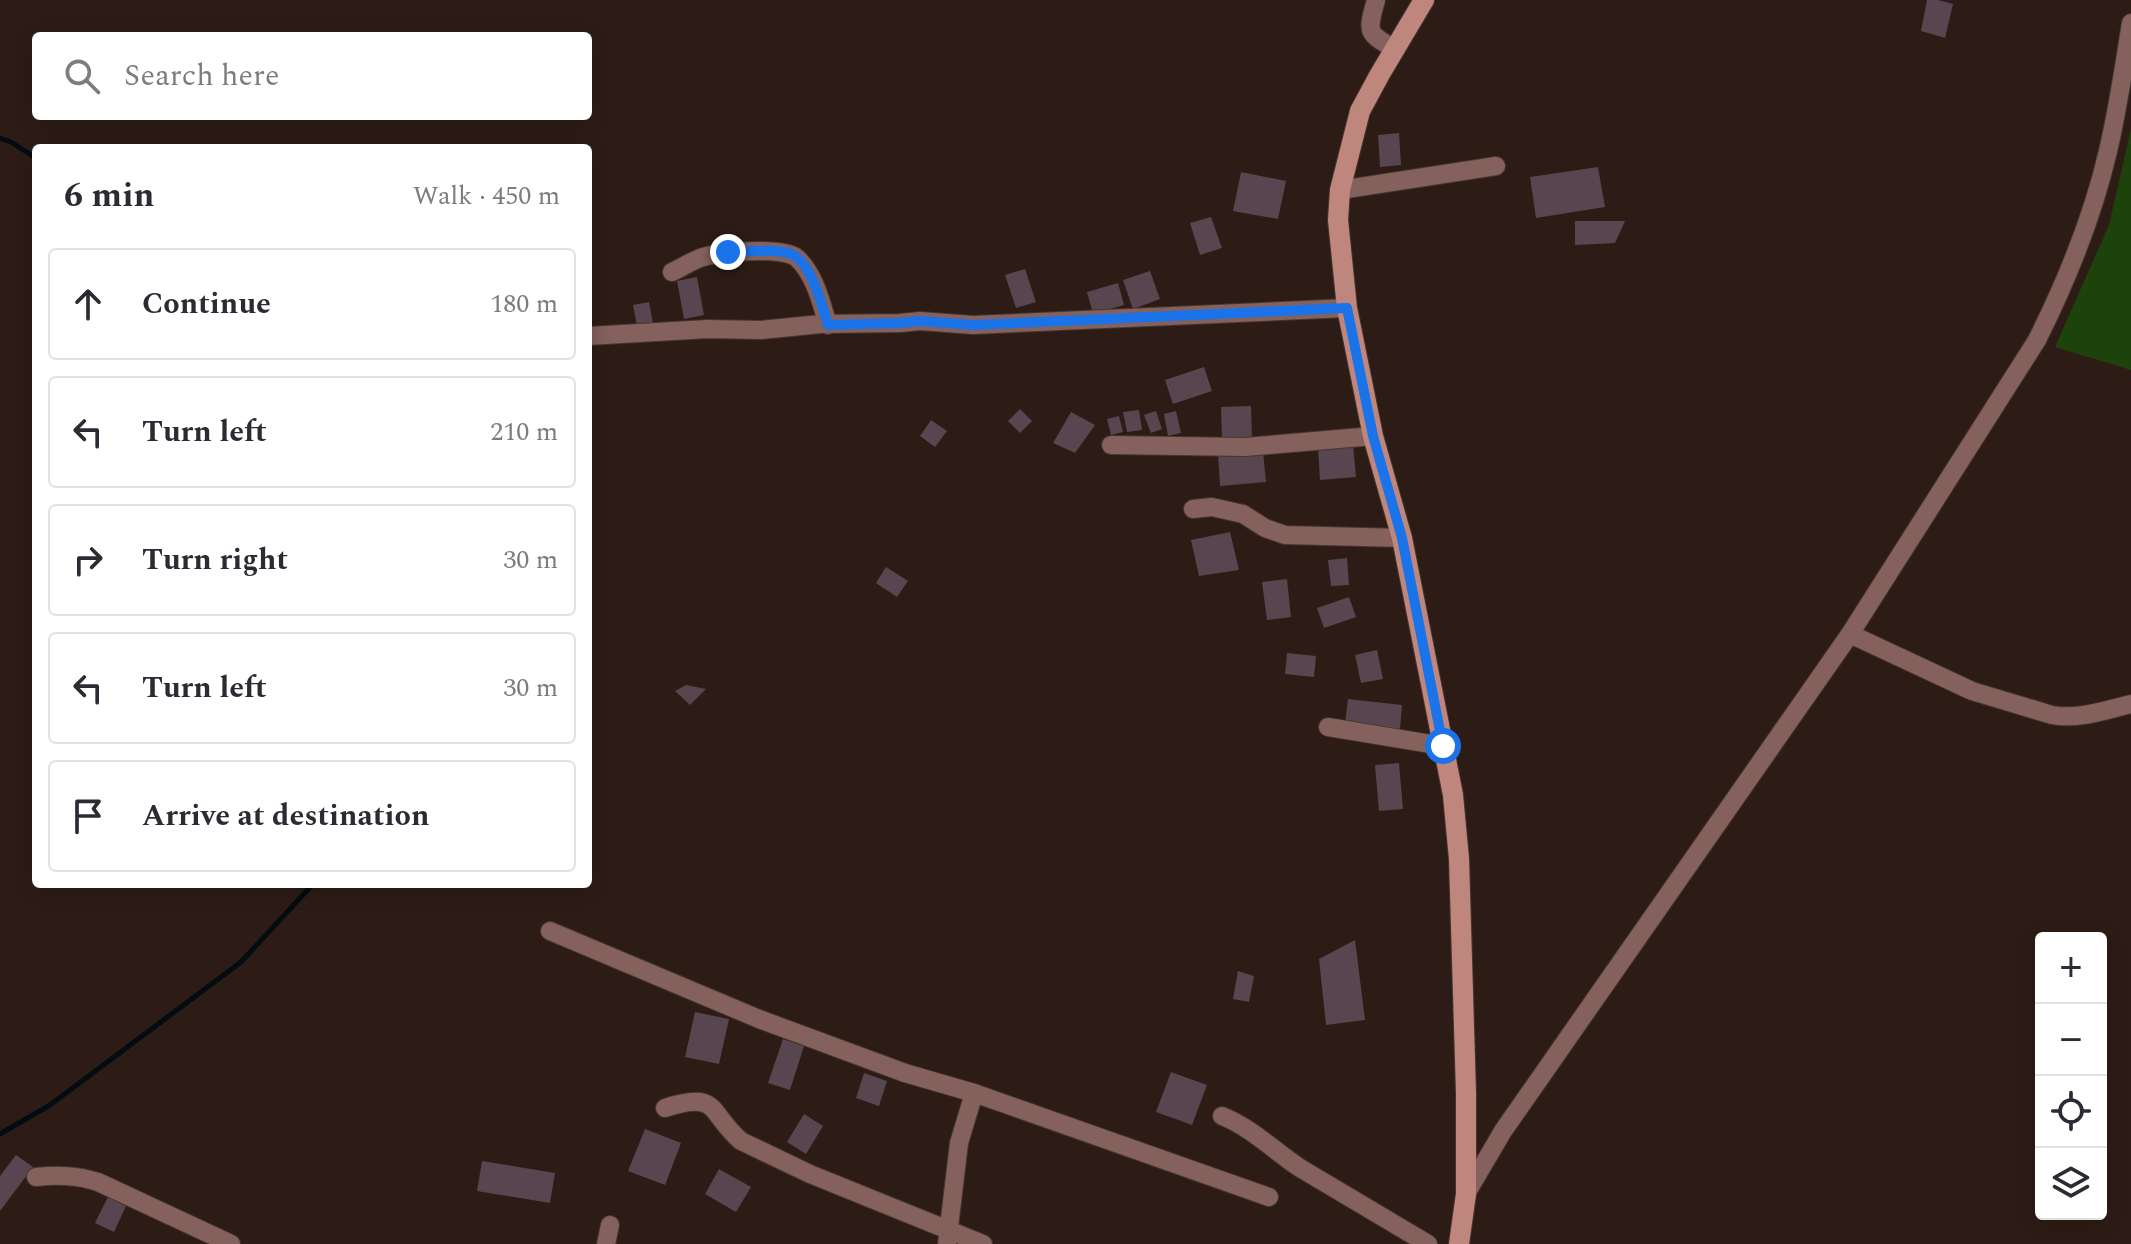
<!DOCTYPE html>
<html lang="en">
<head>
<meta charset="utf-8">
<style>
  :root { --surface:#fff; --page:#f2f2f3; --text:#2b2b33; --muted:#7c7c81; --line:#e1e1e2 }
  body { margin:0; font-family:Spectral,serif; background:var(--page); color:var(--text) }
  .controls { position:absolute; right:24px; bottom:24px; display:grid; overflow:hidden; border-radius:8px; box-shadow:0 4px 20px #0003 }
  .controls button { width:72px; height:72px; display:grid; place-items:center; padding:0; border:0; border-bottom:2px solid var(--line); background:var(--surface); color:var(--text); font:40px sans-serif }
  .stop { position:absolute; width:24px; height:24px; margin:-18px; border:6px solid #1a73e8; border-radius:50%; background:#fff }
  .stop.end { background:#1a73e8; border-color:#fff; box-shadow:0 2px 8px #0008 }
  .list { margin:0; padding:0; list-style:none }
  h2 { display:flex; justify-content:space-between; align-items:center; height:104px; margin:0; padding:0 32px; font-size:34px }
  h2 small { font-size:26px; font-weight:400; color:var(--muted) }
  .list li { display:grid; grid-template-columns:52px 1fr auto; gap:24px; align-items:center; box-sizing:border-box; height:112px; margin:0 16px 16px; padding:0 16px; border:2px solid var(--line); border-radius:8px }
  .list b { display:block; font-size:30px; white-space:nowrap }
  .list em { font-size:26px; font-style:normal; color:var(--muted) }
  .icon { flex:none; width:44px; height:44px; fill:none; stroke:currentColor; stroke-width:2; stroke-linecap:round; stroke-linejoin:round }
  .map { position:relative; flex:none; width:2131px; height:1244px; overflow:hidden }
  .search { position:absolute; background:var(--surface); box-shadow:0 4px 20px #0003; left:32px; top:32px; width:560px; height:88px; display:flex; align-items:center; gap:20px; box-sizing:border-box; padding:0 28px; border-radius:8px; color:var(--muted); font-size:30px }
  .panel { position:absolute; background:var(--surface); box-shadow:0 4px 20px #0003; left:32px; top:144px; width:560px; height:744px; border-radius:8px }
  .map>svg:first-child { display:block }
  .green { fill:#1e420c }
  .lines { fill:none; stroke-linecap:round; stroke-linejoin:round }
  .stream { stroke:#020c11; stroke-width:5 }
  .building { fill:#57454f }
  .street-casing { stroke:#46362f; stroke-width:20 }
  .secondary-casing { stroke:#46362f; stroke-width:22 }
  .street { stroke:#84615c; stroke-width:18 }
  .secondary { stroke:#be867d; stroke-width:20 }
  .route { stroke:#1a73e8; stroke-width:10 }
</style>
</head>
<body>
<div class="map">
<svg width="2131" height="1244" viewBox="0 0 2131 1244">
  <rect width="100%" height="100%" fill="#2d1c15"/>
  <path class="green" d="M2131,129V370L2055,347L2109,225Z"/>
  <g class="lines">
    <path class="stream" d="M0,138L11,142L36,158
      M0,1134L50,1105L241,962L313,884"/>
  </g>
  <path class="building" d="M1927,0H1938L1953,4L1945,38L1921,31Z
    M1399,133L1401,165L1380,167L1378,135Z
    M1598,167L1605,207L1536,218L1530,177Z
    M1241,172L1286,181L1278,219L1233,211Z
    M1211,217L1222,248L1200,255L1190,223Z
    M1575,221H1625L1615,243L1575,245Z
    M1025,269L1036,302L1016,308L1005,275Z
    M1150,271L1160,299L1133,309L1123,280Z
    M697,277L704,315L684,319L677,281Z
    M1118,283L1124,305L1093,314L1087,292Z
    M649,302L653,324L637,326L633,305Z
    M1204,367L1212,391L1173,404L1165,380Z
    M1251,406L1252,438H1222L1221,407Z
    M1020,409L1032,421L1020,433L1008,421Z
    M1139,410L1142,430L1127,432L1123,412Z
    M1156,411L1162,429L1151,433L1144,415Z
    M1176,411L1181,433L1168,436L1164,414Z
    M1071,412L1095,425L1075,453L1053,443Z
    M1119,416L1123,432L1111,435L1107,419Z
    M931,420L947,431L935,447L920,436Z
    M1353,444L1356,477L1320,480L1318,448Z
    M1263,451L1266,482L1220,486L1218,454Z
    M1230,532L1239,570L1199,576L1191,540Z
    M1347,558L1349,585L1331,586L1328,560Z
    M886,567L908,581L897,597L876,583Z
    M1287,579L1291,617L1267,620L1262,582Z
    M1349,597L1356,617L1324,628L1317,608Z
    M1377,650L1383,679L1361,683L1355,655Z
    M1287,653L1316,656L1314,677L1285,674Z
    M686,685L706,689L690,705L675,691Z
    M1348,699L1402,705L1400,730L1345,724Z
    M1399,763L1403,809L1379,811L1375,765Z
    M1355,940L1365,1020L1326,1025L1319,959Z
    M1238,971L1254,976L1249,1002L1233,999Z
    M695,1012L729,1019L719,1064L685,1057Z
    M783,1039L804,1046L790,1090L768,1083Z
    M1171,1072L1207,1085L1192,1125L1156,1112Z
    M864,1073L887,1081L879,1106L856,1098Z
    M804,1114L823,1126L806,1154L787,1142Z
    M645,1129L681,1143L665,1185L628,1171Z
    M16,1155L33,1167L0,1211V1176Z
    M482,1161L555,1173L550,1203L477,1191Z
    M719,1169L751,1187L736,1212L705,1194Z
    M108,1197L126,1206L114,1232L95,1223Z"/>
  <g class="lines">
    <defs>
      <path id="street" d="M1376,0C1367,32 1366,33 1395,49
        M1340,190L1496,166
        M672,272C681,268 690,262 700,258C717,252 783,246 797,258C815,275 821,302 828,325
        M588,336L708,329L761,330L821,324L900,323L920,321L973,325L1347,308
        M1111,445L1245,447L1373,436
        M1193,509L1212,507L1243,514L1265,528L1285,535L1402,538
        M1850,634L1972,691L2052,715C2078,720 2106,710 2131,704
        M1328,727L1443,746
        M550,931L759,1019L905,1073L974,1093L1269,1197
        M665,1108C720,1090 708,1113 741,1141L810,1174L983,1244
        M1222,1116C1252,1128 1273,1150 1300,1168L1428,1244
        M36,1177C57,1175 76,1175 98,1182L231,1244
        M1466,1194L1503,1131L1850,634L2037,340C2067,280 2093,216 2108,151C2118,109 2124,66 2131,23
        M606,1244L610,1225
        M947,1244L959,1143L974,1093"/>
      <path id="secondary" d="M1424,0L1380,74L1360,111L1340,190L1338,220L1347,308L1373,436L1402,538L1453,795L1459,859L1466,1093V1194L1459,1244"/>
    </defs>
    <use href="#street" class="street-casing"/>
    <use href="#secondary" class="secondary-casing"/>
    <use href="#street" class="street"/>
    <use href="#secondary" class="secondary"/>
  </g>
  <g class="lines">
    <path class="route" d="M728,252C747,252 772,248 791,254C811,261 822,306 828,325L900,323L920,321L973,325L1347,308L1373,436L1402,538L1443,746"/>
  </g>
</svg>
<div class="controls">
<button>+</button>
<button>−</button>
<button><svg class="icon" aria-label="locate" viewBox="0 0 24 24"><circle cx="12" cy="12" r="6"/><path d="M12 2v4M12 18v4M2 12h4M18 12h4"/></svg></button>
<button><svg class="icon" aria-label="layers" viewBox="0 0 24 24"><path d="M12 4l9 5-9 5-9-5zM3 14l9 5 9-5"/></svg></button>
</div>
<div class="stop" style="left:1443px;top:746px"></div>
<div class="stop end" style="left:728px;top:252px"></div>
<div class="search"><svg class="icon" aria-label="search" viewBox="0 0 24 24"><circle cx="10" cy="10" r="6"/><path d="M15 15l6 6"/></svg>Search here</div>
<section class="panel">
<h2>6 min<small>Walk · 450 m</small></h2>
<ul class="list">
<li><svg class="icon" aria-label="ahead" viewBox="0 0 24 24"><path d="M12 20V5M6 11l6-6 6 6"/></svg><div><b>Continue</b></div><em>180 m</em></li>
<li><svg class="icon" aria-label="left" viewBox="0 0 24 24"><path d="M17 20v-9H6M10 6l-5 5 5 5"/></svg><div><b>Turn left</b></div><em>210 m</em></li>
<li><svg class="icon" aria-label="right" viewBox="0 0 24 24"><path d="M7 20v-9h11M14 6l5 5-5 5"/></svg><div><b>Turn right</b></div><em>30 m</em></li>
<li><svg class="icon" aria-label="left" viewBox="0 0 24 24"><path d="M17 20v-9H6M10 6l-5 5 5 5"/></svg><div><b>Turn left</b></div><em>30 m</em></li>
<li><svg class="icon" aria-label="arrive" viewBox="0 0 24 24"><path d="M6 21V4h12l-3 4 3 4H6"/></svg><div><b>Arrive at destination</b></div></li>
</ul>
</section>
</div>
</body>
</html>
